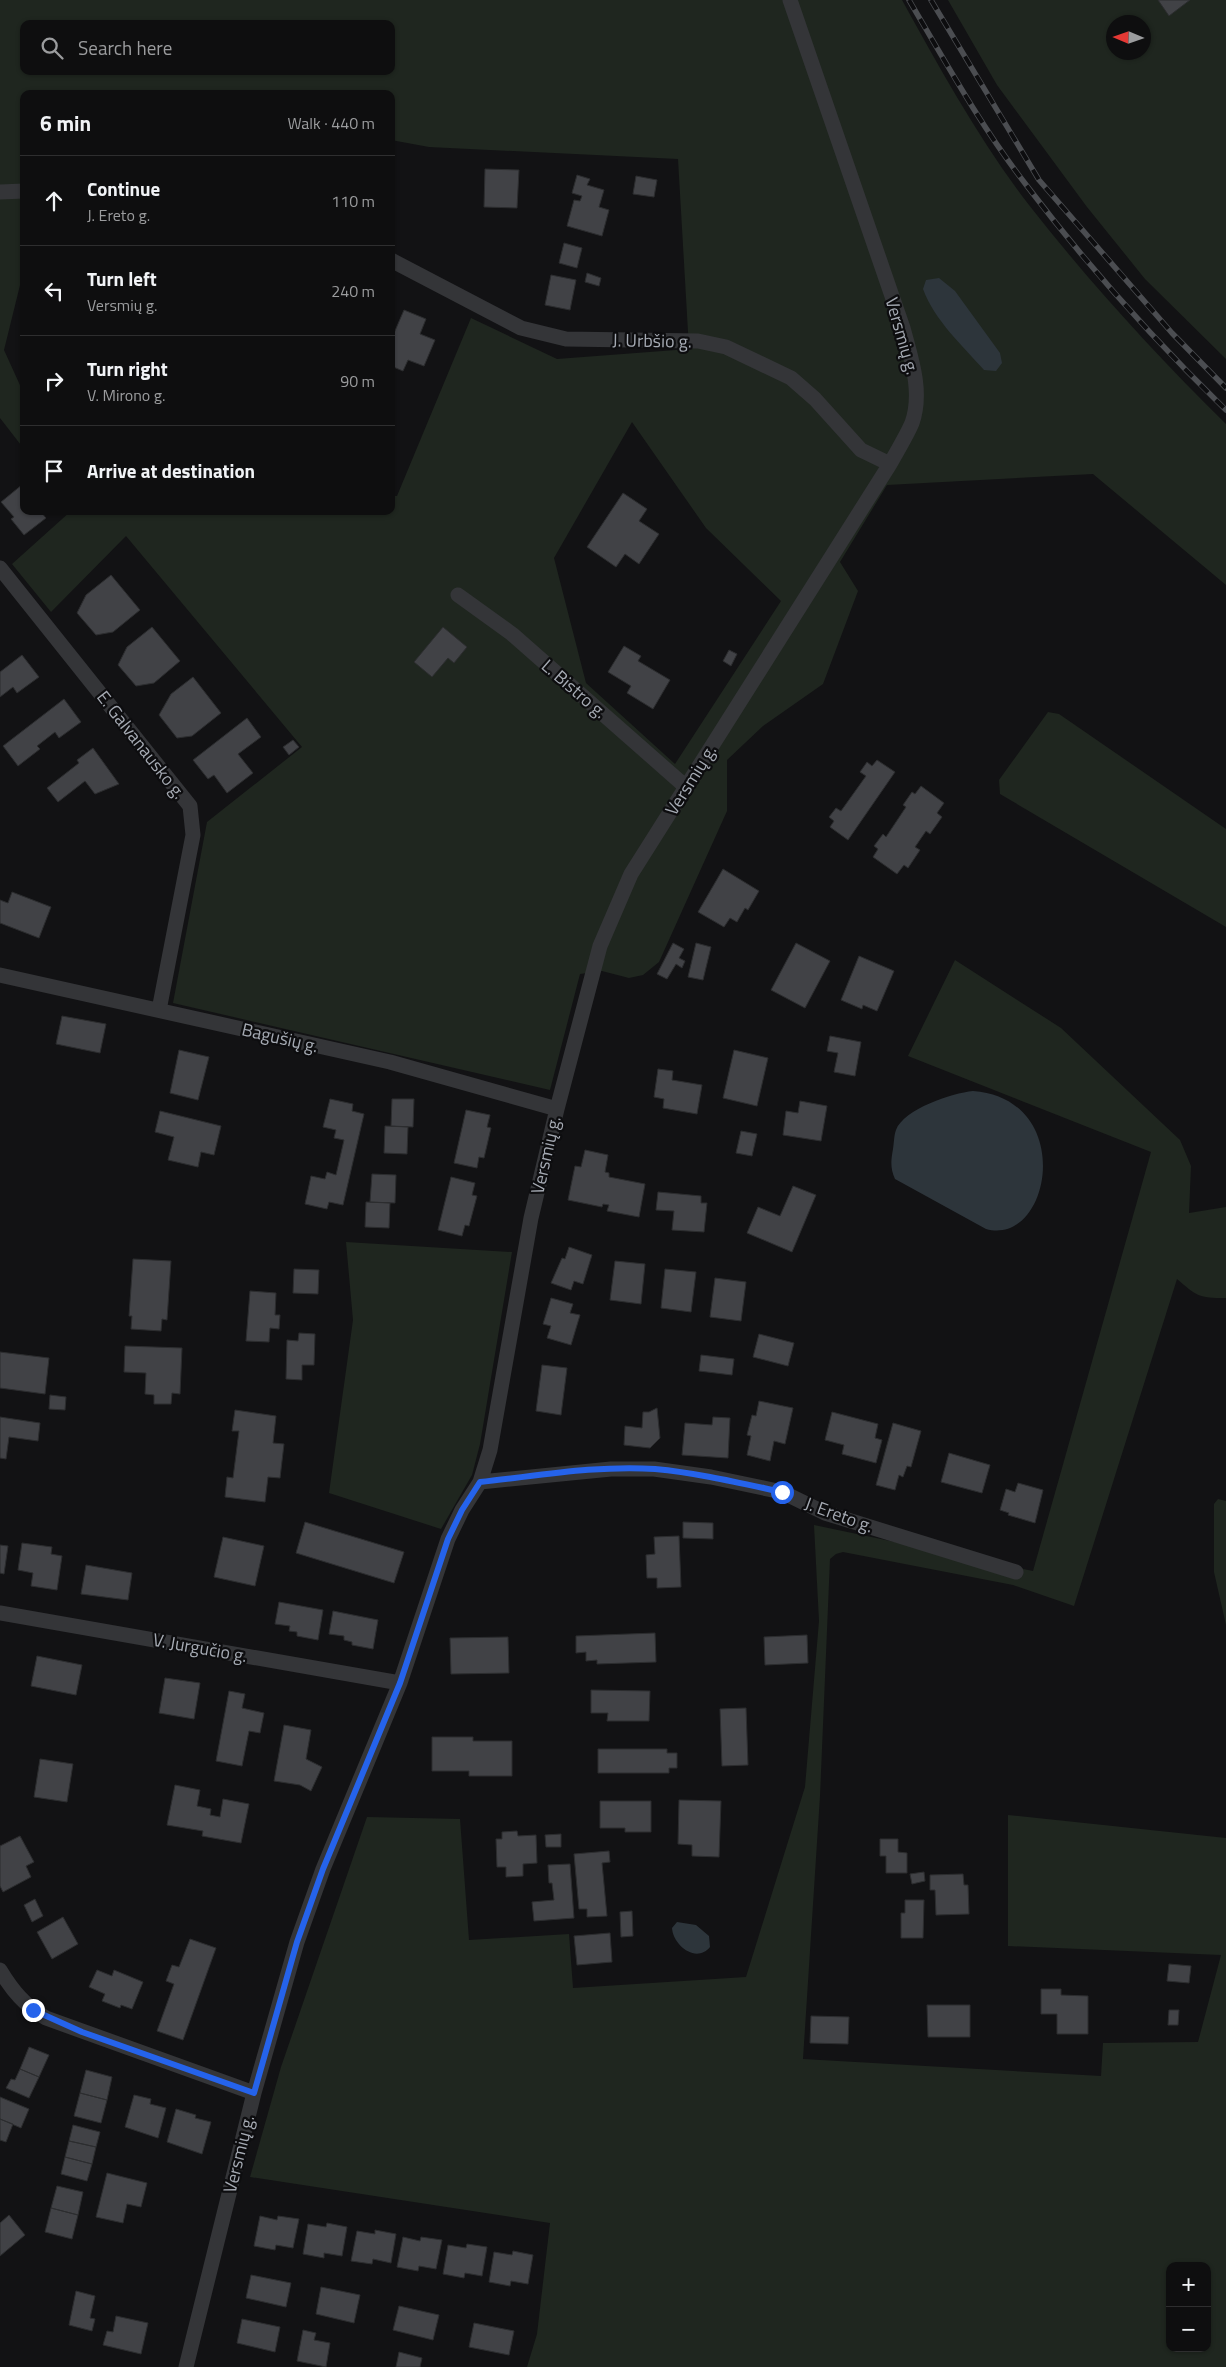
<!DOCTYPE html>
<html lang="en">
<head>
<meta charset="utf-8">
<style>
  :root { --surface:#0e0e0f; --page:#171718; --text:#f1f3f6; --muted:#9b9c9e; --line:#2e2e2f }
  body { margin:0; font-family:"Titillium Web",sans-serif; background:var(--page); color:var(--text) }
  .controls { position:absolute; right:15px; bottom:15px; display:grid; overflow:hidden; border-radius:10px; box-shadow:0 1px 4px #0004 }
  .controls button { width:45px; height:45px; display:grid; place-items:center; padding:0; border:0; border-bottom:1px solid var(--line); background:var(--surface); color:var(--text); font:25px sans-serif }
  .compass { position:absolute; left:1106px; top:15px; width:45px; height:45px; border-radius:50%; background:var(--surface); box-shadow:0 1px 4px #0004; rotate:272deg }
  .stop { position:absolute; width:15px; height:15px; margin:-11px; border:4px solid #2563eb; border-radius:50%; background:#fff }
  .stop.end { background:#2563eb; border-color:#fff; box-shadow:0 1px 5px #0008 }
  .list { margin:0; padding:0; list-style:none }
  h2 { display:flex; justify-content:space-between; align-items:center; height:65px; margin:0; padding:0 20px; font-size:21px }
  h2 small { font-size:16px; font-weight:400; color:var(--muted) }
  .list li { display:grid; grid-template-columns:32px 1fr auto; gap:15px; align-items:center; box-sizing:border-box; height:90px; padding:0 20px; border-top:1px solid var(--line) }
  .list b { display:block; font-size:19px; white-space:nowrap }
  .list p { margin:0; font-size:16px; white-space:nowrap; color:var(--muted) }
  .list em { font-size:16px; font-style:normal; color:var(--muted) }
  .icon { flex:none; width:28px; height:28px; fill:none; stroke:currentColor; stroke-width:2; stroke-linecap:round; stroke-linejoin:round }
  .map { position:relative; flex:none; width:1226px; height:2367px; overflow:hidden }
  .search { position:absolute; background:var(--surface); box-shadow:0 1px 4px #0004; left:20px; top:20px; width:375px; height:55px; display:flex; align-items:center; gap:12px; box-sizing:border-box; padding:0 18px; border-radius:10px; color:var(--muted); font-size:19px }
  .panel { position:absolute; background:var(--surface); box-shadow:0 1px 4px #0004; left:20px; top:90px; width:375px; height:425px; border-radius:10px }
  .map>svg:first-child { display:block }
  .green { fill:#1f261f; fill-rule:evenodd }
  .water { fill:#2d353b }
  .building { fill:#414246; stroke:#2c2d2f }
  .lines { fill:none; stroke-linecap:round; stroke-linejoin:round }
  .street { stroke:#343538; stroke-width:15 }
  .rail-casing { stroke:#4b4d51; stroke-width:5.5 }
  .rail { stroke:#0d0d0f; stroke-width:4; stroke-dasharray:11; stroke-linecap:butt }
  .route { stroke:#2563eb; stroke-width:6 }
  .labels { text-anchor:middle; stroke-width:4.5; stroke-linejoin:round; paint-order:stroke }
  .street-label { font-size:18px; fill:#a5aab3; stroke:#0d0d0f }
</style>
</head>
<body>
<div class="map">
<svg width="1226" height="2367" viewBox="0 0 1226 2367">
  <rect width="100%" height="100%" fill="#121214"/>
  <path class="green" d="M0,0H902C940,69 981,143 1029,205C1090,283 1156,355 1226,424V585L1093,474L887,485L840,562L858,591L823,684L763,726L727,760V811L659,962L643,975L629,978L602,971L580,974L550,1090L173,1003L207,822L302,747L126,536L51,612L12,564L71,511H391V496H397L471,318L557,359L689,349L678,159L429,147L391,140V94H24V269L4,350L24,394V449L0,418ZM24,24H391V71H24ZM632,422L706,528L781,601L675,764L586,683L554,558Z
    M948,0H1226V359L1145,279L1087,207L997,85ZM1114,22H1144V52H1114Z
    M1048,712L1059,714L1226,829V927L1000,794L999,780Z
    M955,960L1061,1028L1180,1140L1191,1166L1189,1213L1226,1207V1298C1198,1298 1197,1296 1177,1279L1074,1606L1013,1585L843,1552L836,1554L830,1559L820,1796L803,2059L1101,2076L1103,2043L1198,2042L1221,1955L1008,1946V1815L1226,1838V2367H527L537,2334L550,2223L250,2177L281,2067L367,1817L460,1819L469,1940L569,1934L573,1988L746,1977L805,1787L819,1621L814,1525L1033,1571L1151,1152L908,1056ZM1170,2266H1207V2348H1170Z
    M346,1242L512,1252L480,1444L472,1475L441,1529L329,1493L353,1320Z
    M1218,1499L1226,1501V1625L1214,1572V1504Z"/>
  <path class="water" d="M939,278L955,291L1000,353L1002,363L996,371L984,370C962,345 935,321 923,289L926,280Z
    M973,1091C1077,1099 1051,1247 986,1229L895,1179C890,1168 891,1160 893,1149C894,1143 894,1135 896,1130C904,1109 952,1093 973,1091Z
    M677,1922L696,1925L709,1936L710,1947C696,1964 673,1945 672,1928Z"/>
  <path class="building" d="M1158,0H1190L1169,16Z
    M485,169L519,170L517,208L484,207Z
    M577,175L590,179L587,185L604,190L599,207L609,210L602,236L567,226L574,200L580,201L582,196L572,193Z
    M636,176L657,180L654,197L633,194Z
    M564,243L582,248L577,268L559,263Z
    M587,273L601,278L599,286L585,282Z
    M551,275L576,280L570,310L545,305Z
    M404,310L426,319L420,334L435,340L424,366L408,360L403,371L391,366V340Z
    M23,484L24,511H40L46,518L24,535L11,519L14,517L1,502Z
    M623,493L647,509L639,521L659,534L639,564L625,554L616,567L587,547Z
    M111,575L140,610L113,632L96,635L77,613L86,595Z
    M152,627L180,661L154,683L136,686L118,665L127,647Z
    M443,627L467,647L454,663L448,658L432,677L414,662Z
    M624,646L641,656L638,661L670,680L653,709L627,693L631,686L608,672Z
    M729,650L737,654L731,666L723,661Z
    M22,655L39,677L17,693L13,687L0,697V672Z
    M193,677L221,713L192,736L177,738L159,715L171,694Z
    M64,699L81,722L59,738L55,732L37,746L40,749L18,766L3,746Z
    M247,718L261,737L238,754L253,773L227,793L214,775L208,779L193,760Z
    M293,740L299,747L289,755L283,747Z
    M93,748L119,784L95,794L85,781L58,802L47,788L79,763L77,760Z
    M877,760L895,772L848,840L830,827L834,821L829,817L836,808L841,811L866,776L860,772L867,762L872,766Z
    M921,786L944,803L937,813L942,817L930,834L926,831L915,847L920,850L908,868L904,865L897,874L873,857L878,849L874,846L883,834L886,837L906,807L903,805L912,792L915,794Z
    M723,869L759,891L748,910L745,908L737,922L730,918L724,927L698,912Z
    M12,892L51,907L39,938L0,923V900L8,903Z
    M673,943L684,949L679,958L685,961L682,968L676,964L667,979L657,974Z
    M696,943L711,947L703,980L688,977Z
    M796,943L830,961L805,1008L771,990Z
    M859,956L894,971L877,1011L863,1005L862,1009L841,1000Z
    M62,1016L106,1024L100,1053L56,1044Z
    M830,1036L861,1042L855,1076L834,1072L838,1053L827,1051Z
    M179,1050L209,1057L198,1100L170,1093Z
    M734,1050L768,1058L757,1106L723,1098Z
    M658,1069L673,1071L672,1080L702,1085L697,1114L663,1108L664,1099L654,1097Z
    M330,1099L353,1104L352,1111L364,1114L343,1205L329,1202L327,1209L305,1204L311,1176L325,1179L327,1172L336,1175L344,1140L334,1138L336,1130L323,1127Z
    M392,1099H414L413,1127L391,1126Z
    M800,1101L827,1106L821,1141L783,1135L786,1111L798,1113Z
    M466,1110L490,1115L487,1127L491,1128L484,1158L479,1157L477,1168L454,1163Z
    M160,1111L221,1126L214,1155L201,1152L198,1167L168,1160L174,1137L155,1132Z
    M385,1126L408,1127L407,1154L384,1153Z
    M741,1131L757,1134L752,1156L736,1153Z
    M585,1150L608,1155L605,1172L609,1173V1177L645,1184L639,1217L607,1211L609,1205L603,1204L602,1207L568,1200L575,1166L581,1167Z
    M372,1174L396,1175L395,1203L370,1202Z
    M451,1177L475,1183L472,1195L477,1196L469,1226L465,1225L462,1236L438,1230Z
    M793,1186L816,1195L792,1252L747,1233L758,1207L780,1216Z
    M658,1192L701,1196V1203H707L704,1232L672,1230L674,1211L656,1210Z
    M366,1202L390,1203L389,1228L365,1227Z
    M569,1247L592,1255L583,1284L574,1281L571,1290L551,1283L562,1258L565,1259Z
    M133,1259L171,1261L167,1320L162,1319L161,1331L131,1329L132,1316H129Z
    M615,1261L645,1264L641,1304L610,1300Z
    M294,1269L319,1270L318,1294L293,1293Z
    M665,1269L696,1272L691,1312L661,1308Z
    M715,1278L746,1282L741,1321L710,1317Z
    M250,1291L276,1293L275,1315H280L279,1329L270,1328L269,1342L246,1341Z
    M551,1298L573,1304L570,1313L580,1315L571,1345L547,1338L551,1326L543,1324Z
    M299,1333L315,1334L314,1365H302V1380L286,1379L287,1340L298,1341Z
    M759,1334L794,1343L788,1366L753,1357Z
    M125,1346L182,1348L180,1394L172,1393L171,1404H154V1395L145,1394L146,1373L124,1372Z
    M0,1352L49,1358L45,1394L0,1388Z
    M701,1355L734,1359L732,1375L699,1371Z
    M542,1365L567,1368L561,1415L536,1411Z
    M50,1395L66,1397L65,1410L49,1409Z
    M759,1401L793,1408L785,1444L774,1441L770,1461L747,1455L751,1436L747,1435L752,1415L756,1416Z
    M657,1408L660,1438L650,1448L624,1445L625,1426L642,1428L643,1412H649Z
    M235,1410L276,1416L273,1443L284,1444L280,1478L268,1477L265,1502L225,1497L227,1477L233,1478L239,1431H232Z
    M832,1412L878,1424L875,1438L882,1440L876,1463L842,1454L844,1445L825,1440Z
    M0,1417L40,1423L38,1441L9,1437L6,1459L0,1458Z
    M713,1417L730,1418L728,1458L682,1455L685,1423L712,1425Z
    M893,1423L921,1431L911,1467L907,1466L903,1477L899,1475L895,1490L876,1485Z
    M949,1453L990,1465L982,1493L941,1482Z
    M1018,1483L1043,1490L1035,1523L1008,1515L1009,1513L1000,1510L1006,1489L1015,1492Z
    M305,1522L404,1552L394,1583L296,1553Z
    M683,1522L713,1523V1539L683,1538Z
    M679,1536L681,1587L657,1588V1578H647L646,1555L655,1554L654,1537Z
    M223,1537L264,1546L255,1586L214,1577Z
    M22,1543L52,1547L51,1554L62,1556L57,1590L31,1586L33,1573L18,1570Z
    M0,1545L8,1546L4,1574L0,1573Z
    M86,1565L132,1573L128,1600L81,1594Z
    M279,1602L323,1610L318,1640L297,1636V1632L289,1631L290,1626L275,1624Z
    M333,1611L378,1620L373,1649L352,1645V1642L344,1640V1636L329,1634Z
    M655,1633L656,1662L597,1664V1660L586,1661V1652L576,1653V1636Z
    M807,1635L808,1663L765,1665L764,1637Z
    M508,1637L509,1673L451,1674L450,1638Z
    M37,1656L82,1665L76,1695L31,1686Z
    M165,1678L200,1683L194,1719L159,1713Z
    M591,1690L650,1691L649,1721H607L608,1713H591Z
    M229,1691L245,1694L242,1708L264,1713L260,1733L249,1731L242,1766L216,1761Z
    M746,1708L748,1765L722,1766L720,1709Z
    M284,1725L311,1730L306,1759L322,1767L311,1791L300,1785L274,1781Z
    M432,1737H473V1741H512V1776H469V1771H432Z
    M598,1749H667V1753H677V1768H669V1773H598Z
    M40,1759L73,1764L67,1802L34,1797Z
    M175,1785L200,1790L197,1806L211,1809L210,1815L220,1817L223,1799L249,1804L241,1843L202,1836L203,1831L167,1825Z
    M679,1800L721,1801L719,1857L692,1856V1845L678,1844Z
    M600,1801H651V1832H625V1828H600Z
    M517,1831L518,1836L536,1835L537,1863L523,1864V1876L506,1877V1867H497L496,1839H502V1832Z
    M561,1834V1847H546L545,1835Z
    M20,1836L34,1862L26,1866L31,1877L3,1892L0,1886V1846Z
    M880,1839H898V1852L907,1853V1873H886V1856H880Z
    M609,1851L610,1862L602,1863L607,1916L587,1917V1909H579L574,1854Z
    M570,1864L574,1918L534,1921L532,1902L554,1900L552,1883H549L548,1865Z
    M924,1872L925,1881L912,1884L910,1874Z
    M963,1874L964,1885H968L969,1914L936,1915L935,1890H930V1875Z
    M35,1899L43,1916L32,1922L24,1905Z
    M905,1900H924L923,1938H901V1913H905Z
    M632,1911L633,1936L621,1937L620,1912Z
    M63,1917L78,1944L52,1959L37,1932Z
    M610,1933L612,1962L577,1965L574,1936Z
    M190,1939L216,1948L183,2040L157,2031L174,1984L166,1981L172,1965L179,1967Z
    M1169,1964L1191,1966L1189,1983L1167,1981Z
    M97,1970L112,1976L114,1970L143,1982L132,2009L121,2005L120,2008L102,2001L105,1994L89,1987Z
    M1041,1989H1061V1995L1088,1996V2034H1057V2014H1041Z
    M927,2005H970V2037H928Z
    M1169,2010H1179L1178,2025H1168Z
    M811,2016L849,2017L848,2044L810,2043Z
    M29,2047L49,2055L39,2077L20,2069Z
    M20,2069L39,2077L29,2098L6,2088L11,2079L15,2080Z
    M86,2070L112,2077L107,2100L80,2093Z
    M80,2093L107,2100L101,2123L74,2116Z
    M134,2095L151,2099L150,2104L166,2108L158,2138L125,2127Z
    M0,2097L29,2109L21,2128L0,2119Z
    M176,2109L196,2115L195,2118L211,2122L202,2154L167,2142Z
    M0,2119L13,2124L6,2142L0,2140Z
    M73,2125L100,2132L96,2147L69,2141Z
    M69,2141L96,2147L92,2164L65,2157Z
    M65,2157L92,2164L87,2181L61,2174Z
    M107,2173L147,2183L141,2207L127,2204L123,2223L96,2217Z
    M57,2186L83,2192L78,2215L51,2208Z
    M51,2208L78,2215L72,2239L45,2232Z
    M9,2215L25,2235L0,2256V2223Z
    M260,2216L277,2220L278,2216L299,2219L293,2248L276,2245L275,2250L254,2246Z
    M327,2223L347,2227L342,2256L324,2253V2258L303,2254L308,2224L326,2227Z
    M375,2230L396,2234L391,2263L373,2259L372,2264L351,2261L357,2231L375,2234Z
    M403,2237L420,2241L421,2237L442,2240L436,2269L419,2266L418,2271L397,2267Z
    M467,2244L487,2247L482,2276L465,2273L464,2278L443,2274L448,2245L466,2248Z
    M513,2251L533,2255L528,2284L511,2281L510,2286L489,2282L494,2252L512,2255Z
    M251,2275L291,2283L286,2307L246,2298Z
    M321,2287L360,2295L354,2323L316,2314Z
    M76,2291L95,2296L90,2318L95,2319L92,2331L69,2325Z
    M399,2306L439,2315L433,2340L393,2330Z
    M116,2316L148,2323L141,2354L103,2345L107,2331L113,2332Z
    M242,2319L280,2327L275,2352L237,2343Z
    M474,2323L514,2331L509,2355L469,2347Z
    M303,2330L316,2333L314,2340L330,2343L326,2367L297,2361Z
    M399,2352L422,2358L420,2367H396Z"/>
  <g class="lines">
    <path class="street" d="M0,192L24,191
      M391,260L521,328L566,339L698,341L726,347L791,378L815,399L861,450L890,464
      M0,568L190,806L193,835L159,1010
      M458,595L512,634L686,787
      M0,975L390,1062L557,1109
      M480,1482L611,1469H654L711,1477L782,1492L825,1513L1016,1572
      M0,1613L400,1683
      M0,1970C12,1990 25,2006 46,2018L254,2093
      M186,2367L254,2093L297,1942L323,1869L400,1683L448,1539L462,1510L480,1482L490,1450L531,1218L557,1109L600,946L631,874L890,464C897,451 906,437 912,423C923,392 911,358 903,328L790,0"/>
    <defs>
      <path id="rail" d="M909,0C946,63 982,128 1027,186C1087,265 1155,341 1226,410
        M931,0L1039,180L1172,333L1226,388"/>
    </defs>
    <use href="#rail" class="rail-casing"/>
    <use href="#rail" class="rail"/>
  </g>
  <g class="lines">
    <path class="route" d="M33,2010L82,2032L254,2093L297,1942L323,1869L400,1683L448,1539L462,1510L480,1482C537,1476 597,1465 655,1469C698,1473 740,1483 782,1492"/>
  </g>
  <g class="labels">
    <g class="street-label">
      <text transform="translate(902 336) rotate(74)" y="6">Versmių g.</text>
      <text transform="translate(652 341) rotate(1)" y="6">J. Urbšio g.</text>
      <text transform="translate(574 689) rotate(41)" y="6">L. Bistro g.</text>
      <text transform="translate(141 745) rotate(52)" y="6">E. Galvanausko g.</text>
      <text transform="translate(691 780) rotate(-58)" y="6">Versmių g.</text>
      <text transform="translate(280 1038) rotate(13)" y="6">Bagušių g.</text>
      <text transform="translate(546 1155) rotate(-77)" y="6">Versmių g.</text>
      <text transform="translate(839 1515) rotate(20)" y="6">J. Ereto g.</text>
      <text transform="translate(200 1648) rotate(10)" y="6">V. Jurgučio g.</text>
      <text transform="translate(239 2154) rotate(-76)" y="6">Versmių g.</text>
    </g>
  </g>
</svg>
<div class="controls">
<button>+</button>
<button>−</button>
</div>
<svg class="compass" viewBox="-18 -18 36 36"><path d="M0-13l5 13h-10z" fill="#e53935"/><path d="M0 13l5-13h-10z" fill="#9b9c9e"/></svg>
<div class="stop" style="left:782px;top:1492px"></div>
<div class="stop end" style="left:33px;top:2010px"></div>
<div class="search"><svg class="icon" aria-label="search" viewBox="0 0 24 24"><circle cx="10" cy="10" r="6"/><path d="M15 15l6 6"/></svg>Search here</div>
<section class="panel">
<h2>6 min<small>Walk · 440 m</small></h2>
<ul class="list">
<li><svg class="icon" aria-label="ahead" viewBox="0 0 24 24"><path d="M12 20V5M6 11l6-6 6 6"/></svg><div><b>Continue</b><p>J. Ereto g.</p></div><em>110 m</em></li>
<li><svg class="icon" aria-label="left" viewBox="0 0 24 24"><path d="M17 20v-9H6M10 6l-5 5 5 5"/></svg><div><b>Turn left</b><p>Versmių g.</p></div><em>240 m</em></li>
<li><svg class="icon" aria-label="right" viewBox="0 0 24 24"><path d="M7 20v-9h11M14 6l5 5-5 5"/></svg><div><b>Turn right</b><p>V. Mirono g.</p></div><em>90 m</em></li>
<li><svg class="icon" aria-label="arrive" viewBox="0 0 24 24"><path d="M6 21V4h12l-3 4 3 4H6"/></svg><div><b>Arrive at destination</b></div></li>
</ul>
</section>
</div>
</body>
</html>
